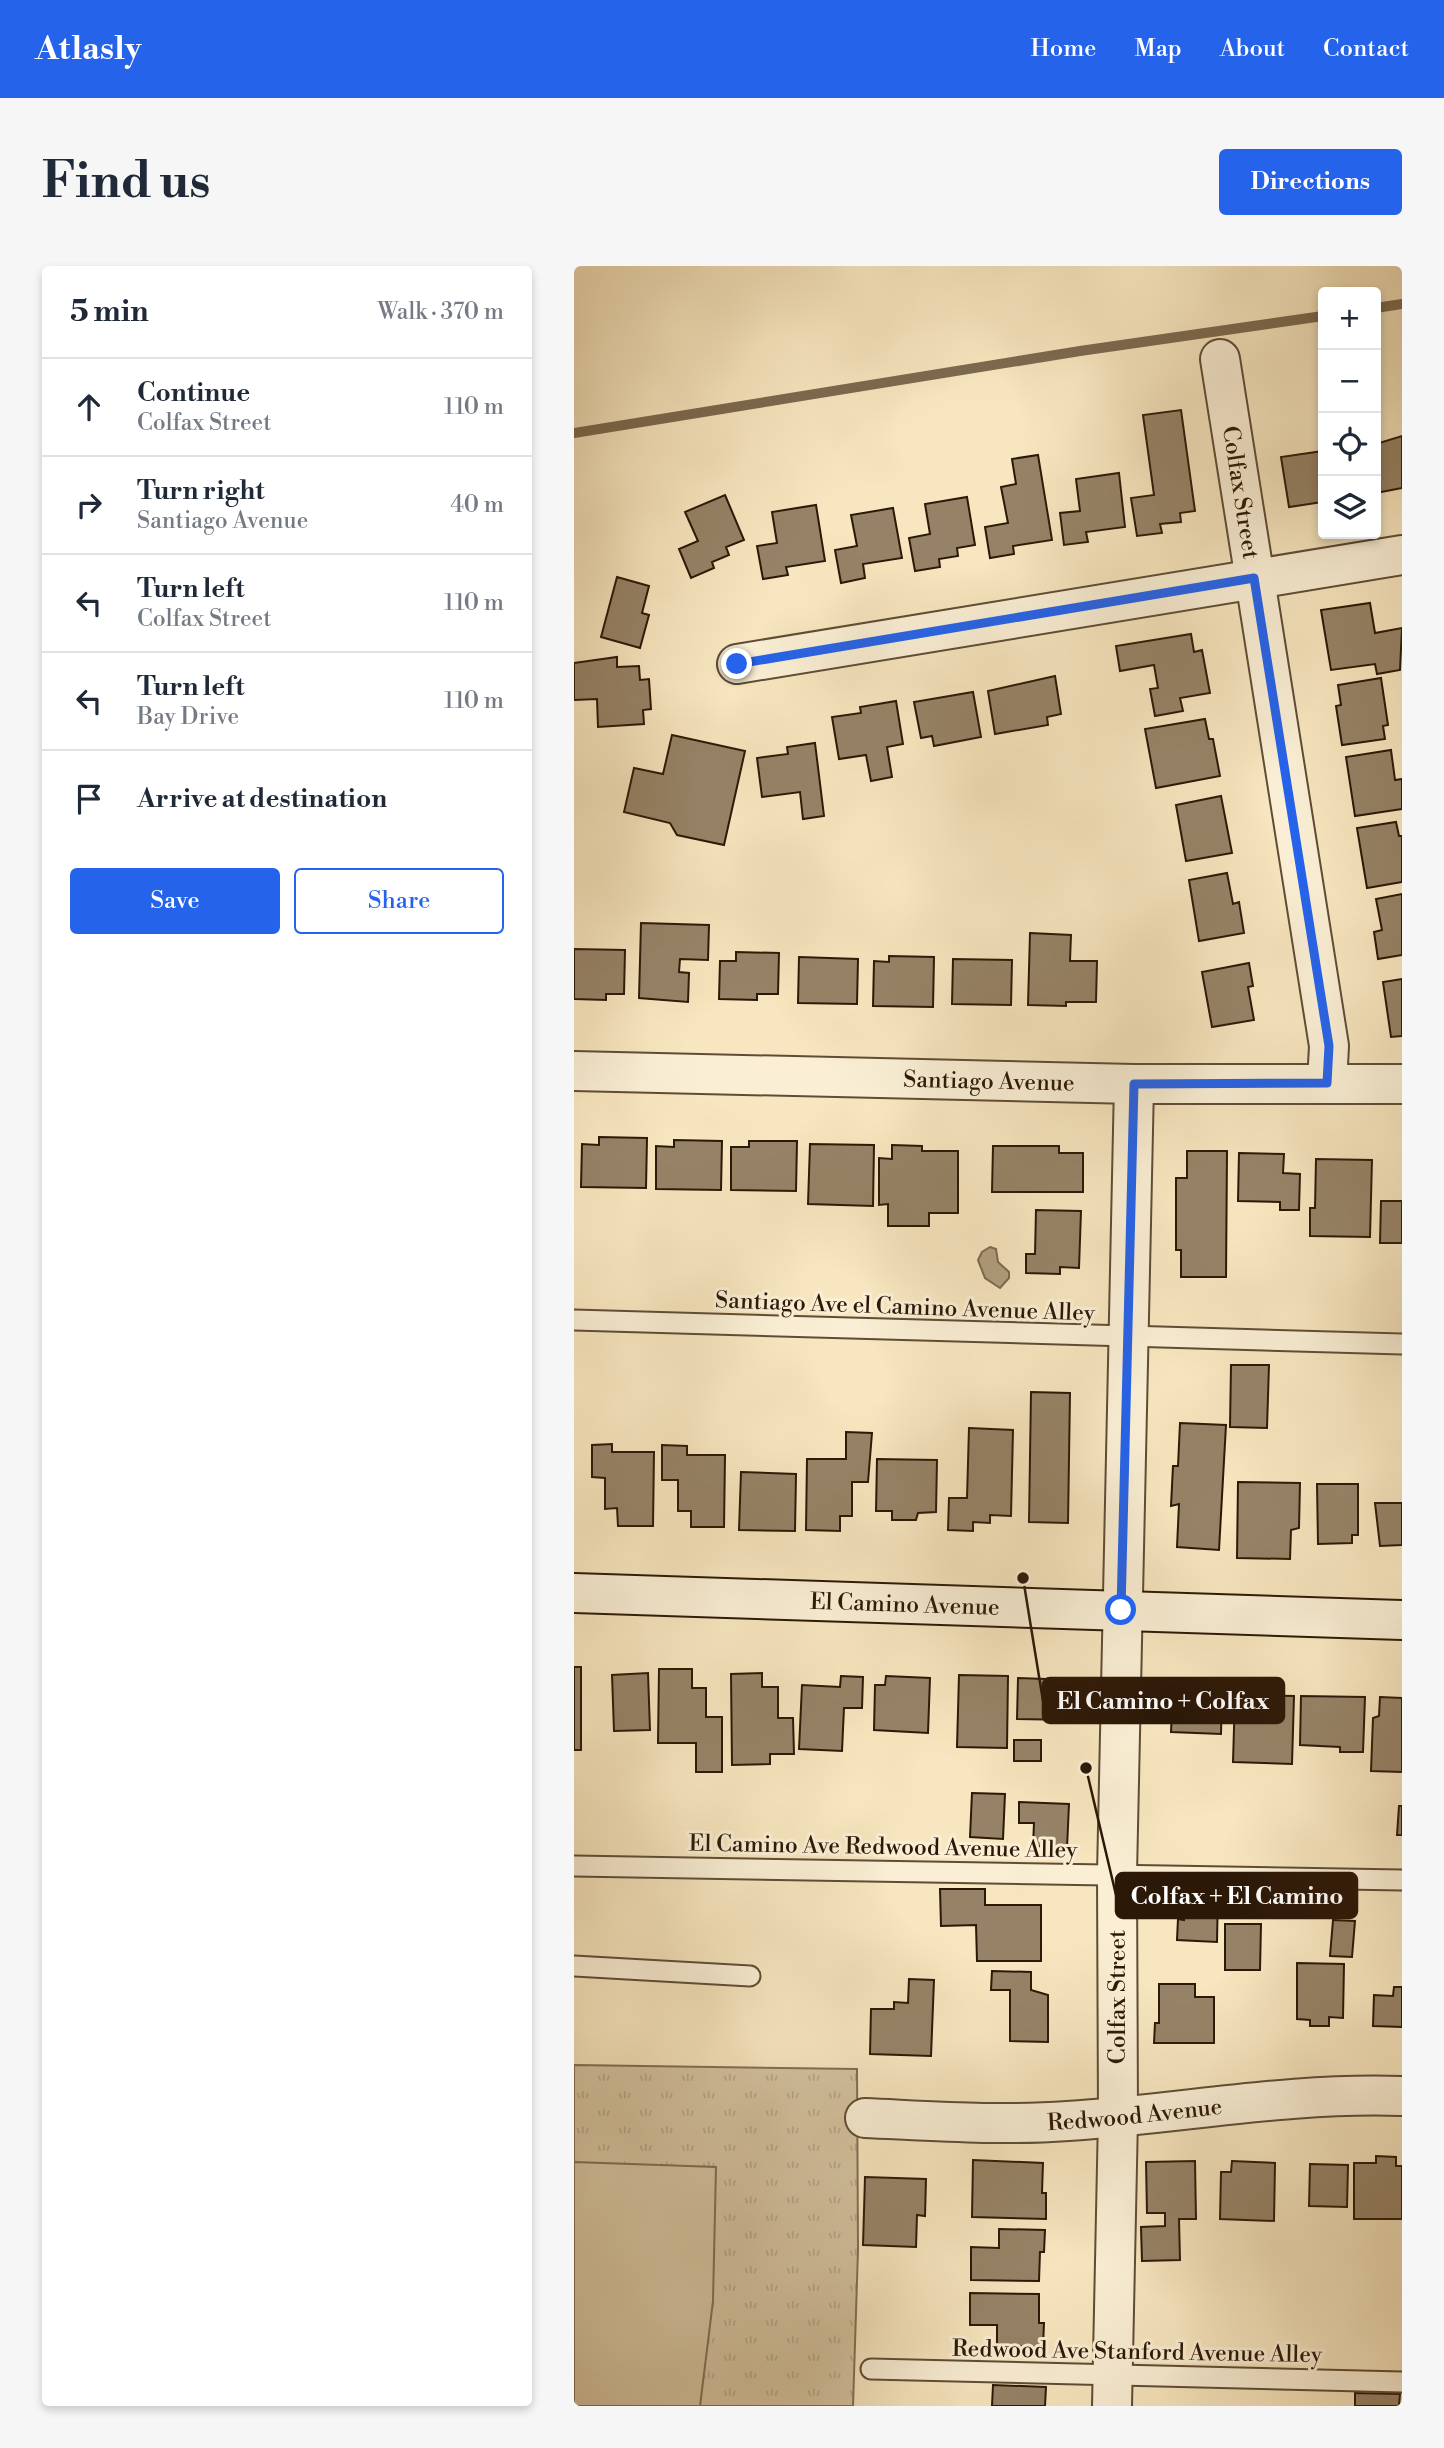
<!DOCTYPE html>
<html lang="en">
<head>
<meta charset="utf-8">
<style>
  :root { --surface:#fff; --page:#f6f6f7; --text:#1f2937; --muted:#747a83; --line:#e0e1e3; --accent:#2563eb }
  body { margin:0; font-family:"Libre Bodoni",serif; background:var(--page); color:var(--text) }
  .controls { position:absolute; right:21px; top:21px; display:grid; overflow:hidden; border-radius:7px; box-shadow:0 4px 10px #0003 }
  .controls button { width:63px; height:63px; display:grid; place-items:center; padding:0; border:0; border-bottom:2px solid var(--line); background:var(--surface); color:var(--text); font:35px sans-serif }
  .stop { position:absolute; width:21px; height:21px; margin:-16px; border:5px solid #2563eb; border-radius:50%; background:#fff }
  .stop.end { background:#2563eb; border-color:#fff; box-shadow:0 2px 7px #0008 }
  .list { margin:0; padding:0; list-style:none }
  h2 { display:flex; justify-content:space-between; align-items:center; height:91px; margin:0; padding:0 28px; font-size:30px }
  h2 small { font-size:23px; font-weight:400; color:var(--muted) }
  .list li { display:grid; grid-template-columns:46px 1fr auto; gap:21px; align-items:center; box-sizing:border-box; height:98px; padding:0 28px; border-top:2px solid var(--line) }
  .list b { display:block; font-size:26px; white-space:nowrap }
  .list p { margin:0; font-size:23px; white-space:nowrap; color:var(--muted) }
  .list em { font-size:23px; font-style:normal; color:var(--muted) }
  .actions { display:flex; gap:14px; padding:21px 28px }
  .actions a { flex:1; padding:16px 0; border:2px solid var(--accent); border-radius:7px; text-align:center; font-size:24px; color:var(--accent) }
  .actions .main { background:var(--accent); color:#fff }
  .icon { flex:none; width:38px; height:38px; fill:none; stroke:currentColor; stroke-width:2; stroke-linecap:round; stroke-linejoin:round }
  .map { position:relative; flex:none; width:828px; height:2140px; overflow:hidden; border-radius:7px }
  header { display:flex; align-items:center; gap:42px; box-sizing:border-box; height:98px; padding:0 35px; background:var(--accent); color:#fff }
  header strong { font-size:33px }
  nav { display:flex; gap:38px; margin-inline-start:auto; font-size:24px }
  .intro { display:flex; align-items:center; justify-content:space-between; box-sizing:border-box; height:168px; padding:0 42px }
  h1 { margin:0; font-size:49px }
  .button { padding:18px 32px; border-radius:7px; background:var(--accent); color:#fff; font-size:24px; font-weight:700 }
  main { display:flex; gap:42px; padding:0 42px }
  aside { flex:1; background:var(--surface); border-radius:7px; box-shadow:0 4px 10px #0003 }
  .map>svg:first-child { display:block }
  .grass { fill:url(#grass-tufts); stroke:#806e54; stroke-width:2 }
  .pitch { fill:#d4c3a0; stroke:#806e54; stroke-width:2 }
  .water { fill:#b2a080; stroke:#7c6a50; stroke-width:2 }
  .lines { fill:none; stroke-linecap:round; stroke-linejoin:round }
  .stream { stroke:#7c6a50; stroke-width:10 }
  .building { fill:#968367; stroke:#2c1807; stroke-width:2 }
  .service-casing { stroke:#5f4c35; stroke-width:23 }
  .minor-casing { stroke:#5f4c35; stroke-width:42 }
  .secondary-casing { stroke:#2c1807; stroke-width:42 }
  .service { stroke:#faefd5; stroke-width:19 }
  .minor { stroke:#faefd5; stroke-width:38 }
  .secondary { stroke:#faefd5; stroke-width:38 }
  .route { stroke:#2563eb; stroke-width:9 }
  .labels { text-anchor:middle; stroke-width:6; stroke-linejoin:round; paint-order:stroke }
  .street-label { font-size:23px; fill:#2c1807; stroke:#faefd5 }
  .leader { fill:none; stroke:#2c1807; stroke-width:2.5 }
  .callout-dot { fill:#2c1807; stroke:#faefd5; stroke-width:2.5 }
  .callout { fill:#2c1807; stroke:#2c1807; stroke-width:2.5 }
  .callout-label { font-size:24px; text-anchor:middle; font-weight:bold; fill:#fff }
</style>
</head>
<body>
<header>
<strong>Atlasly</strong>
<nav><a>Home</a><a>Map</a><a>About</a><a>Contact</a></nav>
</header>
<div class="intro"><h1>Find us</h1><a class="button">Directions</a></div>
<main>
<aside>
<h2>5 min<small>Walk · 370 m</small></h2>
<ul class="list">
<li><svg class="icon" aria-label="ahead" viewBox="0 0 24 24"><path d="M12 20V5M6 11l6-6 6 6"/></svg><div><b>Continue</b><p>Colfax Street</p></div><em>110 m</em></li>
<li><svg class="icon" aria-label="right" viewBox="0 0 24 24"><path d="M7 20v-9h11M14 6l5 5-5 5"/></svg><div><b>Turn right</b><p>Santiago Avenue</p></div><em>40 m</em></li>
<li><svg class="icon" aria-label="left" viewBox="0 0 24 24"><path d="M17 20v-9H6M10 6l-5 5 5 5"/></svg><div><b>Turn left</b><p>Colfax Street</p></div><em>110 m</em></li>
<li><svg class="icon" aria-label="left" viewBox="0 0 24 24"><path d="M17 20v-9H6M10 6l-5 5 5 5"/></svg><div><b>Turn left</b><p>Bay Drive</p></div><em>110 m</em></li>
<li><svg class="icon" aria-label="arrive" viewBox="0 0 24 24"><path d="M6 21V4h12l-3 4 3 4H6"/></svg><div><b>Arrive at destination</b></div></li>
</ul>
<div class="actions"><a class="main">Save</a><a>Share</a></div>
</aside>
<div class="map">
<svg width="828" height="2140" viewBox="0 0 828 2140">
  <defs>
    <pattern id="grass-tufts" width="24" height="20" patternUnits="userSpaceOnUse" patternTransform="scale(1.75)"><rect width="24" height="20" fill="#d4c3a0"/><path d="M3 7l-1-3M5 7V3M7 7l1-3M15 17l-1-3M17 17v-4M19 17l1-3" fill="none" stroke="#b6a788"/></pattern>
  </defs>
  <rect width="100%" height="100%" fill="#f7e6bf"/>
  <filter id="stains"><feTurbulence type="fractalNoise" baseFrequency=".00286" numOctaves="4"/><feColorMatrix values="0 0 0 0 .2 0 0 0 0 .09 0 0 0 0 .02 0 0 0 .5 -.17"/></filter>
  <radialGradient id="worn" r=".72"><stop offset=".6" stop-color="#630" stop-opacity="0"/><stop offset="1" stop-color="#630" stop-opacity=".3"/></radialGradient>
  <path class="grass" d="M0,1799L283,1803L284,1984L279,2140H0Z"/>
  <path class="pitch" d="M0,1896L142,1901L139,2035L126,2140H0Z"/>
  <path class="water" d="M416,981L422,983L424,996L435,1006V1012L426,1022L411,1012L404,994L408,986Z"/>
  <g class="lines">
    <path class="stream" d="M802,42L828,38
      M0,167L506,85L749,50"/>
  </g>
  <path class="building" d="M607,144L621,245L606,247L607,256L586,258L588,267L563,270L557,232L580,229L569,149Z
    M828,170V222L802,227V178Z
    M749,185V236L715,241L707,191Z
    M464,189L478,274L439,280L440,288L416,292L411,261L434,257L427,221L442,218L438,193Z
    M545,207L551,261L512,266L514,276L490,279L486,247L506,245L502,213Z
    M151,229L170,274L152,281L155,289L138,296L140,302L117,312L105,283L124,275L111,246Z
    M393,231L401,279L383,282L384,290L365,293L366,301L341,305L335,272L356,268L351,238Z
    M242,239L251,295L212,301L214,309L189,313L183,280L203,277L198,246Z
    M319,242L328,292L289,298L291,312L267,317L261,284L283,280L277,249Z
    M43,311L75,320L68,347L75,349L66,382L27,371Z
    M796,337L801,367L828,362L826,404L803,408L801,398L757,404L747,344Z
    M617,368L620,386L628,384L636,427L606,432L609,445L581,450L576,423L584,422L580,399L546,405L542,380Z
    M43,391V401L65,400L66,414L75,413L77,443L69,444L70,458L24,461L23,433L0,434V397Z
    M481,410L487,448L473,451L474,459L421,468L414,425Z
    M807,412L814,459L809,460L811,473L768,479L762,440L767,439L764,419Z
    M399,426L407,471L360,480L358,470L347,472L340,436Z
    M322,435L329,478L313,481L318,511L297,515L292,489L265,493L258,451L287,447L286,441Z
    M631,453L635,473H639L646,510L582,522L571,463Z
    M98,469L171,485L150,579L103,569L96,557L50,546L60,502L89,508Z
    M241,477L250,550L229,553L226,526L188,531L183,492L214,488L213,481Z
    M817,484L821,514L828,513V543L781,550L772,491Z
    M647,530L658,587L612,595L602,539Z
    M822,556L825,570H828V616L793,622L783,562Z
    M653,607L659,638L665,636L670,667L625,675L615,614Z
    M828,628V689L804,693L800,666L808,664L802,633Z
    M67,657L135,659L134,694L106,693L105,706L115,707L114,736L65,732Z
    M456,667L497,669L496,695H523L522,736H492V740L454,739Z
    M0,683L51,684L50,728H32V734L0,733Z
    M162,686L205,687L204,728H183V734L145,733L146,695H162Z
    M315,690L360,691L359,741L299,740L300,695L315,696Z
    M225,691L284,693L283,738L224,737Z
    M379,693L438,694L437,739L378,738Z
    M675,697L679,720L674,721L680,754L638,761L628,706Z
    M828,713V770L817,771L809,716Z
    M25,871L73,872L72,922L7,921L8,878L25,879Z
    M100,874L148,875L147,924L82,923V880L100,881Z
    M175,875H223L222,925L157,924V881H175Z
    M236,878L300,879L299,940L234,938Z
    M318,879L348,880V885H384V947H355V960H314V938L305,939V892L318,893Z
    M419,880H485V887H509V926H418Z
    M613,885H653L652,1011H607V984H602V912H613Z
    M665,887L710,888L709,907L726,908L725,944H706V936L664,935Z
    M742,893L798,894L796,971L736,970V942H741Z
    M807,935H828V977H806Z
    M462,944L507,945L505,1002L486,1001V1008L452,1007V988H461Z
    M657,1099H695L693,1162L656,1161Z
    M457,1126L496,1127L494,1257L455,1256Z
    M606,1157L652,1159L645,1284L603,1281L605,1238L597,1240L599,1200H604Z
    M395,1162L439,1164L437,1250L416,1249V1257L399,1256V1265L374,1264L375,1232H393Z
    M272,1166L298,1167L294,1216H278V1250H266V1265L232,1264L233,1193H272Z
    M38,1178V1186H80L79,1260H44L43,1242L31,1243V1212L18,1211V1179Z
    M88,1179L113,1180V1189H151L150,1261H117V1245H104V1214H88Z
    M303,1193L363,1194L362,1246L344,1247L342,1254H318V1245H302Z
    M167,1206L222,1208L221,1265L165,1264Z
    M664,1216L726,1217L725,1262L717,1264L716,1293L663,1292Z
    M743,1218H784V1269H778V1277L744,1278Z
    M801,1237H828V1279L806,1280Z
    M0,1401H7V1484H0Z
    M85,1403H118V1422H132V1451H148V1506H122V1477H84Z
    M74,1407L76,1464L40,1465L38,1409Z
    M188,1407V1421H204V1452H219L220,1488H196V1498L158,1499L157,1408Z
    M385,1409L434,1410L433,1482L383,1481Z
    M267,1410L289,1411L288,1442H270L268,1485L225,1483L228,1419L266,1421Z
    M312,1410L356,1412L354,1467L300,1464L301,1419H311Z
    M444,1412L500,1414L499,1454L443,1453Z
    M599,1422L648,1424L647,1468L597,1466Z
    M661,1429L720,1430L718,1498L659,1496Z
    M727,1430L791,1431L789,1486H766V1481L726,1479Z
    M806,1431L828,1432V1506L797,1505L799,1452L805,1450Z
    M440,1474H467V1495H440Z
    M398,1527L431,1528L429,1573L396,1571Z
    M445,1536L495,1538L493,1582L459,1580L460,1557H445Z
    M825,1540H828V1569H823Z
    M366,1623H411V1639H467V1695H403L402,1659L367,1660Z
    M611,1623L644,1624L643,1676L603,1674L604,1653L610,1654Z
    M759,1654L781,1655L778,1691L756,1690Z
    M651,1658H687L686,1704H651Z
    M723,1697L770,1698L769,1752L755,1751V1760H736V1754L723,1753Z
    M418,1705L457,1706V1724L474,1729V1776L436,1775V1724H417Z
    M335,1713L360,1714L357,1790L296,1788L297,1743H320V1736L334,1737Z
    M585,1718H621V1731H640V1777H580L581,1757H585Z
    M820,1721H828V1761L799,1760L800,1729L819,1730Z
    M802,1890L822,1891V1900H828V1953H780V1897H802Z
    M399,1894L469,1897L468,1927H472V1953L398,1951Z
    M621,1895L622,1953H605L606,1994L568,1995L567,1961L591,1960V1947H573L572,1896Z
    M658,1895L701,1897L700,1955L646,1953L647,1906H657Z
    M736,1898L774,1899L773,1941L735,1940Z
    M291,1911L352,1913L351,1950L343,1949L342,1981L289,1979Z
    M425,1963L471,1964L470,1986H466L465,2015L397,2014V1981L425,1982Z
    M396,2027L465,2028V2057H470L469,2081L423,2080V2059H396Z
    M419,2119L472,2121L471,2140H418Z
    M781,2127L826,2128L825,2140H781Z"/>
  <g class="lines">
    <defs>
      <path id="service" d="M0,1054L828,1078
        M0,1600L828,1614
        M0,1700L176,1710
        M297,2103L828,2116"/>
      <g id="minor">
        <path id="s1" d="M646,93L755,780L753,817"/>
        <path d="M163,398L828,289"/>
        <path id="s2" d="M0,805L560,818H828"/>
        <path id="s3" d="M291,1852C359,1855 426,1860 494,1855C607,1848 713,1826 828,1830"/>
        <path d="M538,2140L544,1851L543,1608L560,818"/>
      </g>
      <g id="secondary">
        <path id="s4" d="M0,1327L828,1354"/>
      </g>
    </defs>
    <use href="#service" class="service-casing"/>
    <use href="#minor" class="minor-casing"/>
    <use href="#secondary" class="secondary-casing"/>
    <use href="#service" class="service"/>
    <use href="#minor" class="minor"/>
    <use href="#secondary" class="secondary"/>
  </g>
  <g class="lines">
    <path class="route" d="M163,398L680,312L755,780L753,817L560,818L547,1344"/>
  </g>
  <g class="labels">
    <g class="street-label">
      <text dy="8" stroke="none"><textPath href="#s1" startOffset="135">Colfax Street</textPath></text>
      <text dy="8" stroke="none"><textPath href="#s2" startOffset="415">Santiago Avenue</textPath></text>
      <text transform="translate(331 1040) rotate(2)" y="8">Santiago Ave el Camino Avenue Alley</text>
      <text dy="8" stroke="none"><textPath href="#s4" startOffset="331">El Camino Avenue</textPath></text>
      <text transform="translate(309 1580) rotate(1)" y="8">El Camino Ave Redwood Avenue Alley</text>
      <text transform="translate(543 1731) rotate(-90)" y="8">Colfax Street</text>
      <text dy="8" stroke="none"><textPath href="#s3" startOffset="270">Redwood Avenue</textPath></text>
      <text transform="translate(563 2085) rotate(1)" y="8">Redwood Ave Stanford Avenue Alley</text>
    </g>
  </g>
  <path class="leader" d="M449 1312L469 1435M512 1502L542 1629"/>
  <g class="callout-dot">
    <circle cx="449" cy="1312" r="7"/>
    <circle cx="512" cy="1502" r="7"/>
  </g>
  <g class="callout">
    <rect x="469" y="1412" width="241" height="45" rx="7"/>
    <rect x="542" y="1607" width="241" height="45" rx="7"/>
  </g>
  <g class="callout-label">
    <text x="589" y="1443">El Camino + Colfax</text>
    <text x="663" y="1638">Colfax + El Camino</text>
  </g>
  <rect width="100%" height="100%" filter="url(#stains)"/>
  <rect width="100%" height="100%" fill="url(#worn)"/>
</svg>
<div class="controls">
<button>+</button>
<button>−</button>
<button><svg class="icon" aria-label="locate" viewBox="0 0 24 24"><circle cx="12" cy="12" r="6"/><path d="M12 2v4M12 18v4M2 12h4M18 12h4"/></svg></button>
<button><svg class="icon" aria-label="layers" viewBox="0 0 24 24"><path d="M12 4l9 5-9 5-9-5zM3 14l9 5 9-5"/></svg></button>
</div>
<div class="stop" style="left:547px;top:1344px"></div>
<div class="stop end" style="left:163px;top:398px"></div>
</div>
</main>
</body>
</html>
